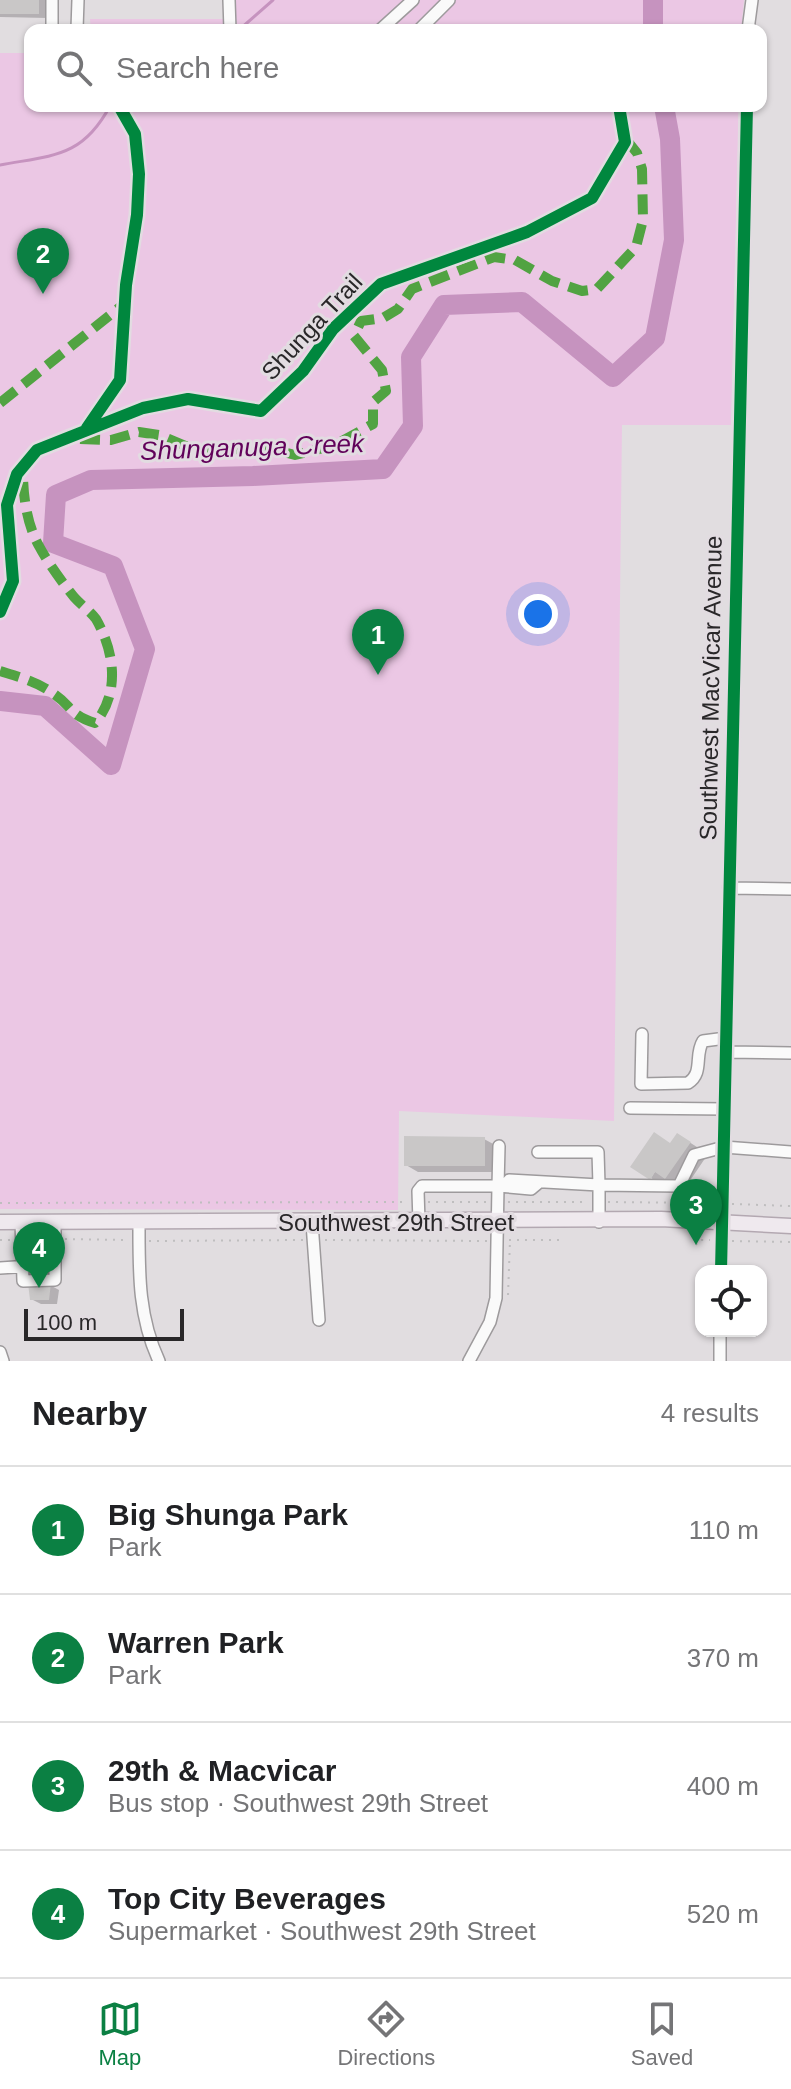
<!DOCTYPE html>
<html lang="en">
<head>
<meta charset="utf-8">
<style>
  :root { --surface:#fff; --page:#f6f6f6; --text:#202124; --muted:#757577; --line:#e0e0e0; --accent:#0b8043 }
  body { margin:0; font-family:Helvetica,sans-serif; background:var(--page); color:var(--text) }
  .controls { position:absolute; right:24px; bottom:24px; display:grid; overflow:hidden; border-radius:16px; box-shadow:0 2px 6px #0004 }
  .controls button { width:72px; height:72px; display:grid; place-items:center; padding:0; border:0; border-bottom:2px solid var(--line); background:var(--surface); color:var(--text); font:40px sans-serif }
  .scale { position:absolute; left:24px; bottom:20px; width:160px; box-sizing:border-box; padding-left:8px; border:4px solid #292729; border-top:0; font-size:22px; line-height:28px; white-space:nowrap; color:#292729; -webkit-text-stroke:6px #e2dce1; paint-order:stroke }
  .you { position:absolute; left:538px; top:614px; width:28px; height:28px; margin:-20px; border:6px solid #fff; border-radius:50%; background:#1a73e8; box-shadow:0 0 0 12px #1a73e833 }
  .badge { display:grid; place-items:center; width:52px; height:52px; border-radius:50%; background:var(--accent); color:#fff; font-size:26px; font-weight:700 }
  .pin { position:absolute; translate:-50% -66px; filter:drop-shadow(0 2px 4px #0008) }
  .pin::after { content:''; position:absolute; top:42px; width:28px; height:24px; background:inherit; clip-path:polygon(0 0,100% 0,50% 100%) }
  .list { margin:0; padding:0; list-style:none }
  h2 { display:flex; justify-content:space-between; align-items:center; height:104px; margin:0; padding:0 32px; font-size:34px }
  h2 small { font-size:26px; font-weight:400; color:var(--muted) }
  .list li { display:grid; grid-template-columns:52px 1fr auto; gap:24px; align-items:center; box-sizing:border-box; height:128px; padding:0 32px; border-top:2px solid var(--line) }
  .list b { display:block; font-size:30px; white-space:nowrap }
  .list p { margin:0; font-size:26px; white-space:nowrap; color:var(--muted) }
  .list em { font-size:26px; font-style:normal; color:var(--muted) }
  .icon { flex:none; width:44px; height:44px; fill:none; stroke:currentColor; stroke-width:2; stroke-linecap:round; stroke-linejoin:round }
  .map { position:relative; flex:none; width:791px; height:1361px; overflow:hidden }
  .search { position:absolute; background:var(--surface); box-shadow:0 2px 6px #0004; left:24px; right:24px; top:24px; height:88px; display:flex; align-items:center; gap:20px; box-sizing:border-box; padding:0 28px; border-radius:16px; color:var(--muted); font-size:30px }
  .sheet { height:616px; background:var(--surface) }
  nav { display:flex; justify-content:space-around; align-items:center; box-sizing:border-box; height:112px; border-top:2px solid var(--line); background:var(--surface); font-size:22px; color:var(--muted) }
  nav a { display:grid; justify-items:center; gap:4px }
  nav .on { color:var(--accent) }
  .map>svg:first-child { display:block }
  .green { fill:#ebc7e4 }
  .shadow { fill:#0003 }
  .lines { fill:none; stroke-linecap:round; stroke-linejoin:round }
  .stream { stroke:#c693bf; stroke-width:3 }
  .river { stroke:#c693bf; stroke-width:20 }
  .building { fill:#c9c7c7 }
  .minor-tunnel { stroke:#bcb9bb; stroke-width:11; stroke-dasharray:11 5.5; stroke-linecap:butt }
  .minor-casing { stroke:#9d9a9c; stroke-width:14 }
  .major-casing { stroke:#b3a8b1; stroke-width:17 }
  .path { stroke:#bfbebf; stroke-width:2; stroke-dasharray:2 6; stroke-linecap:butt }
  .minor { stroke:#fafafa; stroke-width:11 }
  .major { stroke:#efe9ee; stroke-width:14 }
  .quiet { stroke:#51a342; stroke-width:10; stroke-dasharray:20 10; stroke-linecap:butt }
  .cycleway-casing { stroke:#e2dce1; stroke-width:17 }
  .cycleway { stroke:#00873e; stroke-width:12 }
  .labels { text-anchor:middle; stroke-width:6; stroke-linejoin:round; paint-order:stroke }
  .street-label { font-size:24px; fill:#292729; stroke:#e2dce1 }
  .water-label { font-size:26px; font-style:italic; fill:#61025a; stroke:#e2dce1 }
</style>
</head>
<body>
<div class="map">
<svg width="791" height="1361" viewBox="0 0 791 1361">
  <rect width="100%" height="100%" fill="#e1dde0"/>
  <path class="green" d="M236,0H744L741,30H91L90,19H234Z
    M0,53H30V106H739L731,425H622L614,1121L399,1111L398,1210L0,1209Z"/>
  <path class="shadow" d="M0,0H48L47,18L0,17Z
    M678,1135L708,1154L685,1188L674,1182L669,1189L651,1178Z
    M484,1139L497,1146V1172H418L406,1165Z
    M50,1285L59,1290L57,1304H41L31,1299Z"/>
  <g class="lines">
    <path class="stream" d="M240,29L273,0
      M0,165C53,155 82,158 110,106"/>
    <path class="river" d="M653,0V30
      M0,701L45,706L111,765L145,649L113,566L53,543L56,495L91,480L253,476L383,469L413,426L411,357L444,305L522,302L613,377L655,338L674,240L670,139L664,106"/>
  </g>
  <path class="building" d="M0,0H39V14H0Z
    M654,1132L670,1143L677,1133L691,1142L665,1179L655,1172L650,1180L630,1167Z
    M404,1136L485,1137V1166H404Z
    M30,1256H46L47,1277H30Z
    M28,1283H51L49,1300H30Z"/>
  <g class="lines">
    <path class="minor-tunnel" d="M30,1266H46"/>
    <defs>
      <path id="minor" d="M52,0V30
        M229,0L230,30
        M73,30L77,29L78,0
        M380,30L413,0
        M419,30L449,0
        M748,30L752,0
        M728,888L791,889
        M642,1034L641,1084L688,1083C704,1073 694,1055 703,1041L726,1038
        M726,1052L791,1053
        M630,1108L725,1109
        M499,1146L498,1186L531,1189L537,1184
        M506,1185L509,1180L599,1185L598,1152H538
        M21,1222L23,1281L55,1280V1223
        M419,1222L418,1191L422,1186H498L496,1298L490,1322L469,1361
        M599,1222V1185L679,1186L694,1155L724,1147L791,1152
        M139,1223C139,1272 138,1316 159,1361
        M312,1223L319,1320
        M22,1249H55
        M0,1268L30,1266
        M721,1271L747,106
        M0,1352L3,1361
        M720,1361V1331"/>
      <path id="major" d="M0,1222L661,1219L791,1226"/>
    </defs>
    <use href="#minor" class="minor-casing"/>
    <use href="#major" class="major-casing"/>
    <path class="path" d="M428,1202H486
      M508,1202H586
      M608,1202L710,1203
      M0,1203L406,1202
      M732,1204L791,1206
      M65,1239L127,1240
      M0,1240H11
      M325,1240L487,1241
      M509,1240H564
      M149,1241L303,1240
      M732,1241L791,1242
      M696,1245L699,1240H710
      M508,1295L510,1241"/>
    <use href="#minor" class="minor"/>
    <use href="#major" class="major"/>
    <path class="quiet" d="M0,403L125,303
      M80,439L111,440L139,432L159,435L200,452L264,447L295,455L335,445L373,424V402L386,391L382,370L354,336L361,321L383,318L398,309L412,289L494,257L515,260L552,281L582,291L597,289L636,247L643,220L642,169L637,153L625,138
      M0,671C19,677 38,682 54,694C72,706 69,715 95,723C120,694 115,652 96,619C90,611 81,605 74,597C62,582 48,563 39,546C27,525 23,496 23,473"/>
    <defs>
      <path id="cycleway" d="M87,428L120,380L126,285L137,215L139,174L135,134L119,106
        M0,612L13,581L7,505L17,474L37,450L143,408L188,399L261,411L303,371L333,329L381,284L527,232L592,198L625,142L619,106
        M721,1271L747,106"/>
    </defs>
    <use href="#cycleway" class="cycleway-casing"/>
    <use href="#cycleway" class="cycleway"/>
  </g>
  <g class="labels">
    <g class="street-label">
      <text transform="translate(312 327) rotate(-47)" y="8">Shunga Trail</text>
      <text transform="translate(711 688) rotate(-89)" y="8">Southwest MacVicar Avenue</text>
      <text x="396" y="1231">Southwest 29th Street</text>
    </g>
    <g class="water-label">
      <text transform="translate(252 447) rotate(-2)" y="9">Shunganuga Creek</text>
    </g>
  </g>
</svg>
<div class="controls">
<button><svg class="icon" aria-label="locate" viewBox="0 0 24 24"><circle cx="12" cy="12" r="6"/><path d="M12 2v4M12 18v4M2 12h4M18 12h4"/></svg></button>
</div>
<div class="scale">100 m</div>
<div class="you"></div>
<div class="pin badge" style="left:378px;top:675px">1</div>
<div class="pin badge" style="left:43px;top:294px">2</div>
<div class="pin badge" style="left:696px;top:1245px">3</div>
<div class="pin badge" style="left:39px;top:1288px">4</div>
<div class="search"><svg class="icon" aria-label="search" viewBox="0 0 24 24"><circle cx="10" cy="10" r="6"/><path d="M15 15l6 6"/></svg>Search here</div>
</div>
<section class="sheet">
<h2>Nearby<small>4 results</small></h2>
<ul class="list">
<li><span class="badge">1</span><div><b>Big Shunga Park</b><p>Park</p></div><em>110 m</em></li>
<li><span class="badge">2</span><div><b>Warren Park</b><p>Park</p></div><em>370 m</em></li>
<li><span class="badge">3</span><div><b>29th &amp; Macvicar</b><p>Bus stop · Southwest 29th Street</p></div><em>400 m</em></li>
<li><span class="badge">4</span><div><b>Top City Beverages</b><p>Supermarket · Southwest 29th Street</p></div><em>520 m</em></li>
</ul>
</section>
<nav>
<a class="on"><svg class="icon" aria-label="map" viewBox="0 0 24 24"><path d="M3 6l6-2 6 2 6-2v14l-6 2-6-2-6 2zM9 4v14M15 6v14"/></svg>Map</a>
<a><svg class="icon" aria-label="directions" viewBox="0 0 24 24"><path d="M12 3l9 9-9 9-9-9zM9 14v-3h6M13 9l2 2-2 2"/></svg>Directions</a>
<a><svg class="icon" aria-label="saved" viewBox="0 0 24 24"><path d="M7 4h10v16l-5-4-5 4z"/></svg>Saved</a>
</nav>
</body>
</html>
